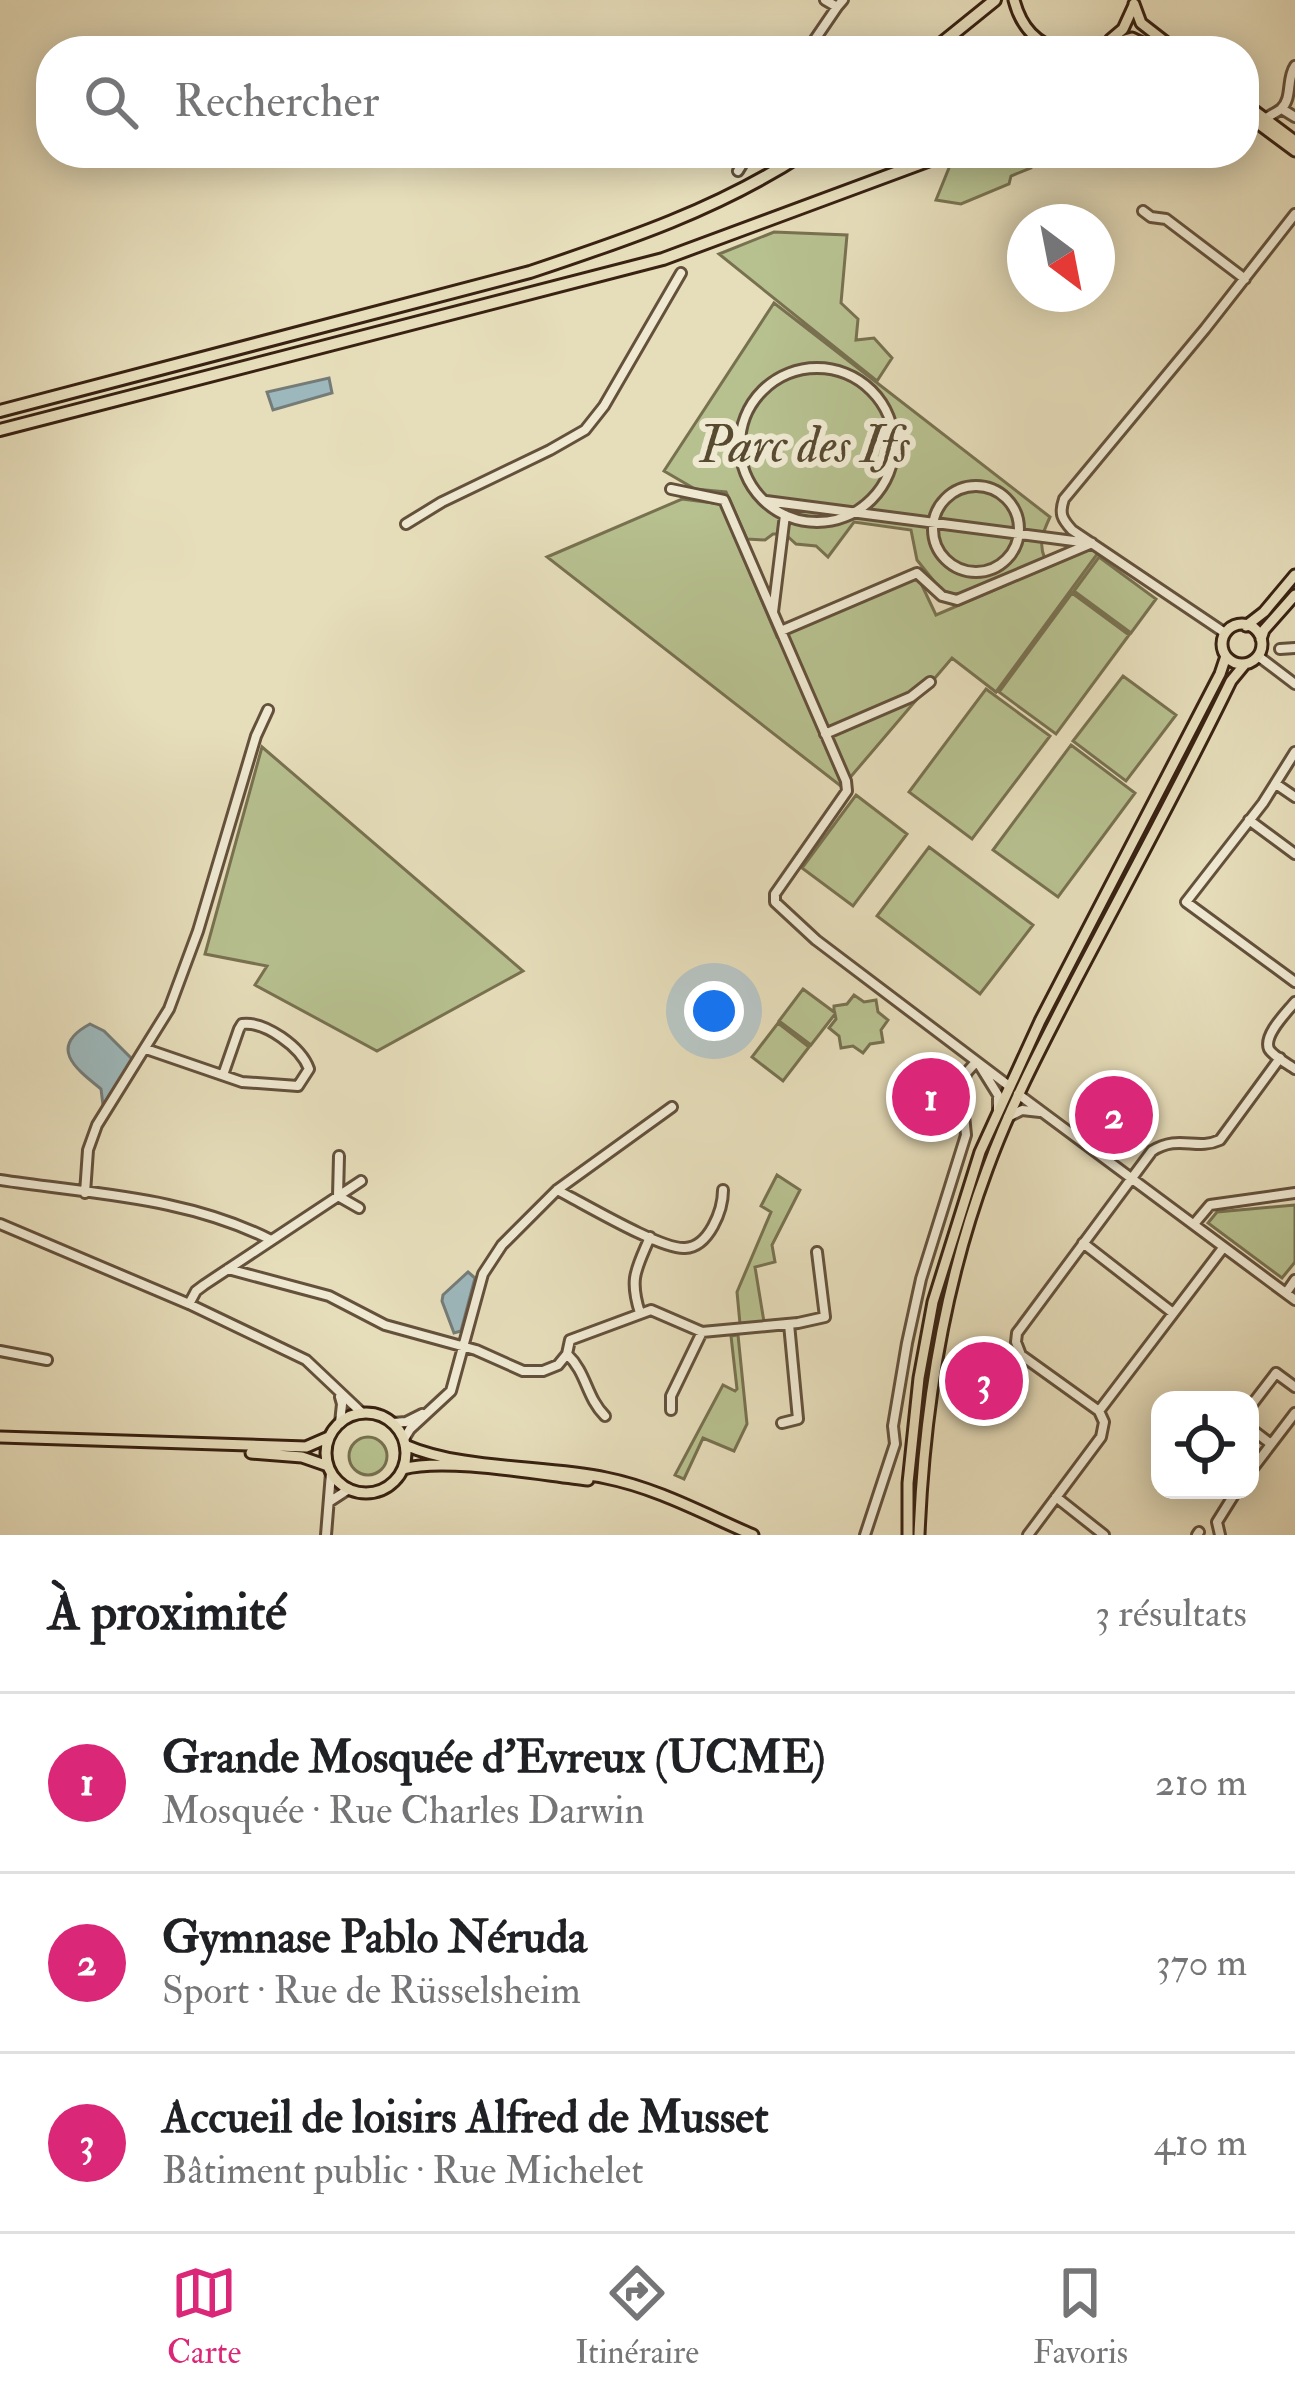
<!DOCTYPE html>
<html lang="fr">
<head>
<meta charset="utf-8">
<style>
  :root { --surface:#fff; --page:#f6f6f6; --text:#202124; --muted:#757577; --line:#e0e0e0; --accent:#db2777 }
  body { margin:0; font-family:"IM FELL Double Pica",serif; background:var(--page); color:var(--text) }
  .controls { position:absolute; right:36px; bottom:36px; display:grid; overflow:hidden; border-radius:24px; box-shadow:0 6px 30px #0003 }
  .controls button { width:108px; height:108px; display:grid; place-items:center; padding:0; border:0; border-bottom:3px solid var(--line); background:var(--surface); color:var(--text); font:60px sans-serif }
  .compass { position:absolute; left:1007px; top:204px; width:108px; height:108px; border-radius:50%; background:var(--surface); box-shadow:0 6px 30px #0003; rotate:148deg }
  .you { position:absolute; left:714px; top:1011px; width:42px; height:42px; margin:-30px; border:9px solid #fff; border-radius:50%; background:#1a73e8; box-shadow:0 0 0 18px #1a73e833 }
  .badge { display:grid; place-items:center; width:78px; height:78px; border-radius:50%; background:var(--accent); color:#fff; font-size:39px; font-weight:700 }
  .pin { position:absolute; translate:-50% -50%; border:6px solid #fff; box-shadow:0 3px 12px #0006 }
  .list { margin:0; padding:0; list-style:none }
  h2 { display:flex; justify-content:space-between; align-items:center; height:156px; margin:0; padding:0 48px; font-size:51px }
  h2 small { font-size:39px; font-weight:400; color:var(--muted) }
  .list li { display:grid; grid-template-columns:78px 1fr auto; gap:36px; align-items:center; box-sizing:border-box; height:180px; padding:0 48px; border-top:3px solid var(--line) }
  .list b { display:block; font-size:45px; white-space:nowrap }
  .list p { margin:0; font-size:39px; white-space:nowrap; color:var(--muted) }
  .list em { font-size:39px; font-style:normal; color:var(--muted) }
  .icon { flex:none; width:66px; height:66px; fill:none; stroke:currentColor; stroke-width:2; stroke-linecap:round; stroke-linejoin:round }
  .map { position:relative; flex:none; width:1295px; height:1535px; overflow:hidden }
  .search { position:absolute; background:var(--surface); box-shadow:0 6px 30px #0003; left:36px; right:36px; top:36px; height:132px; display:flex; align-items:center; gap:30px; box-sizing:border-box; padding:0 42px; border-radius:48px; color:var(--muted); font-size:45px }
  .sheet { height:696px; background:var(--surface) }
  nav { display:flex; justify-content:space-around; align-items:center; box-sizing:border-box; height:168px; border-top:3px solid var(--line); background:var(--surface); font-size:33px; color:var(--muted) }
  nav a { display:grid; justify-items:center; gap:6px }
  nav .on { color:var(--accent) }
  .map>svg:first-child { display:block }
  .green { fill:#b7c08f; stroke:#787150; stroke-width:3 }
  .water { fill:#9db8bc; stroke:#757c78; stroke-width:3 }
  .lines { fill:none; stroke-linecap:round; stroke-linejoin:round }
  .minor-casing { stroke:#64513c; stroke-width:14 }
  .major-casing { stroke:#392212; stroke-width:15 }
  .highway-casing { stroke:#392212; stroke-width:16 }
  .minor { stroke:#efe9d2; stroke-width:8 }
  .major { stroke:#e6ddba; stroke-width:9 }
  .highway { stroke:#e6ddba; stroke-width:10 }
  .labels { text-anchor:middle; stroke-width:12; stroke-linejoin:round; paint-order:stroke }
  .park-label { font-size:51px; font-style:italic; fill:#584a31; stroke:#efe9d2 }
</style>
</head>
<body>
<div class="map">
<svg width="1295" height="1535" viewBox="0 0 1295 1535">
  <rect width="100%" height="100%" fill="#e6ddba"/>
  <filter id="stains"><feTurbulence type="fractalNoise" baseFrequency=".00167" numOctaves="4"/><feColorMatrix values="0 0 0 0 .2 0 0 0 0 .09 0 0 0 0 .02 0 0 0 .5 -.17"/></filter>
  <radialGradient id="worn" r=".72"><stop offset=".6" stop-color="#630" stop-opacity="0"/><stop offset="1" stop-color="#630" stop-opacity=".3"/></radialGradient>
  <path class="green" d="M976,153H1035L1031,168L1011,176L1009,184L961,204L936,200L951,163Z
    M774,232L847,235L841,303L858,319L856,340L874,338L892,358L877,381L719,254Z
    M774,303L1050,517C1043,532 1038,543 1045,559L959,594L945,595L917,560L911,530L854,522L828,557L816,546L796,544L785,534H773L765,540L747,539L726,492L695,489L664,471Z
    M682,499L721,504L777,637L918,577L936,615L1090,549L1098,553L996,692L952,658L842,787L547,557Z
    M1099,557L1156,599L1131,633L1074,591Z
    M1072,593L1129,635L1056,734L999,692Z
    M1123,676L1176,715L1126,781L1073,741Z
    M986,689L1050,736L972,839L909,792Z
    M1071,745L1135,793L1058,897L993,850Z
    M262,747L523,971L377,1051L255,985L267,966L205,954Z
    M856,795L907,834L853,906L802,868Z
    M929,847L1033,925L980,994L877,916Z
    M803,989L834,1012V1006L847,1004L854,995L864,1002L876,1000L878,1012L888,1020L881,1030L883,1042L870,1044L863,1053L853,1046L841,1048L839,1036L829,1028L836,1019L835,1014L811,1045L779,1021Z
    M778,1023L809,1047L783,1081L752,1057Z
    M777,1175L800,1190L772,1245L775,1262L755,1267L764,1322L740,1324L737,1292L771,1212L761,1206Z
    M1295,1205V1262L1282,1278L1208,1223L1217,1212Z
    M738,1335L747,1424L734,1451L703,1438L684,1479L675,1475L723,1385L735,1391L737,1389L731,1336Z
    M349 1456a19 19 0 1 1 38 0a19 19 0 1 1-38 0Z"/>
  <path class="water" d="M329,378L332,393L273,410L267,392Z
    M90,1024L104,1031L133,1060L103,1105L101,1089C76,1069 47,1047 90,1024Z
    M468,1272L475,1278L461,1331L454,1333L442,1301L443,1295Z"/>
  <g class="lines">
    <defs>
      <path id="minor" d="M825,0L837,7L843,0
        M807,51L837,7
        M1282,109L1295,117
        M1265,119C1270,115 1276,113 1281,109C1293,98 1286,79 1295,66
        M738,171L749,153
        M1143,211L1151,217L1166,219L1245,279
        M740 445a77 77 0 1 1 154 0a77 77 0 1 1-154 0Z
        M933 529a43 43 0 1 1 86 0a43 43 0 1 1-86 0Z
        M671,489L724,500L846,781L847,791L775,894V902L816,940L1009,1086
        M766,501L1089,543
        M406,524L442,502L550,450L585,430L604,406L681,273
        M773,612L785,515
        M781,631L917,573L942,596L957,600L1092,543
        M1225,633L1072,530C1062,519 1059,514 1064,499L1205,329L1295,214
        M1280,649L1295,648
        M1258,656L1295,684
        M825,734L911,697L930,682
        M1295,752L1263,803L1186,902L1295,982
        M1276,784L1295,797
        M1249,820L1295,854
        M1295,1002C1287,1012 1263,1035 1269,1049C1273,1056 1288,1064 1295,1069
        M146,1049L242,1082L298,1086L309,1069C301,1047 265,1021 242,1024L239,1029L223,1075
        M980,1066L998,1095V1110
        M1018,1094L1295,1300
        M1008,1117L1022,1110L1040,1112
        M339,1156L338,1196L359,1208
        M0,1180C92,1194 187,1197 271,1240
        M557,1190C583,1203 661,1250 685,1248C709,1247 723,1210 723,1190
        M85,1193L88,1150L97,1125L169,1009L198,931L256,736L268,710
        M0,1224L189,1304L306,1360L362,1413
        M1194,1224L1210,1205L1295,1193
        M1083,1243L1173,1313
        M228,1269L329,1296L385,1325L476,1350L523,1371H543L558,1365L567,1354L570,1340L651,1310L702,1332L798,1323L825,1317L817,1252
        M1286,1293L1295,1280
        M189,1304L196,1291L204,1285L361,1181
        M640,1313C629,1278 636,1270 650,1237
        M0,1351L47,1360
        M567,1354C587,1373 586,1397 605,1416
        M340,1397L342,1404L340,1423
        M1250,1407L1276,1373L1295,1387
        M671,1410V1396L702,1332
        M1099,1411L1223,1248
        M393,1423L406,1422L422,1414
        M782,1423L798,1419L789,1324
        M1250,1428L1271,1444
        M404,1439L410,1429L451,1391L483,1274L502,1245L557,1190L672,1107
        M1250,1472L1295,1413
        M1056,1497L1104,1535
        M329,1502L349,1489
        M326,1535L331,1473
        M865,1535L895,1444L893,1426L907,1343L921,1279L966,1135L961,1086L967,1072L976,1062
        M1028,1535L1101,1437L1104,1422L1099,1411L1021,1355L1016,1342L1017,1333L1152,1151C1179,1134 1196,1151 1220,1140L1280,1058
        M1197,1535L1199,1532
        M1220,1535L1217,1522L1237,1490"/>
      <path id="major" d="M1014,0C1021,27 1036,44 1063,51
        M1134,4L1141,23L1177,51
        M1110,40L1123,29L1134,5
        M1086,51L1132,38L1159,51
        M1244,103L1295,141
        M1244,113L1295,151
        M1222 644a20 20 0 1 1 40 0a20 20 0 1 1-40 0Z
        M1246,626L1264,612L1295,575
        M1261,639L1264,630L1295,595
        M326 1453a40 40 0 1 1 80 0a40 40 0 1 1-80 0Z
        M0,1437L306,1447L329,1437
        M405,1445C462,1470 544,1465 606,1478C657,1488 706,1515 753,1535
        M251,1453L302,1457L328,1466
        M403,1469C445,1457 541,1475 588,1480
        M908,1535V1483L919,1378L933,1302L980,1152L1040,1021L1220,674L1226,656
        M919,1535C924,1410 943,1288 987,1170C1011,1104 1044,1042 1076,980C1128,881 1182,782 1231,681L1245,664"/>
      <path id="highway" d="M932,51L995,0
        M0,411L530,272C626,240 719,209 804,153
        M0,430L663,259L949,153"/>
    </defs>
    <use href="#minor" class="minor-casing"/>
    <use href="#major" class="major-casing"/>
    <use href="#highway" class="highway-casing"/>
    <use href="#minor" class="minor"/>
    <use href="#major" class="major"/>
    <use href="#highway" class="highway"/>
  </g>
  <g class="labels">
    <g class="park-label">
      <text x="804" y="462">Parc des Ifs</text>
    </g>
  </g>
  <rect width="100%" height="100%" filter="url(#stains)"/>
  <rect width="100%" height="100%" fill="url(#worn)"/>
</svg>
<div class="controls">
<button><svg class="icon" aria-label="locate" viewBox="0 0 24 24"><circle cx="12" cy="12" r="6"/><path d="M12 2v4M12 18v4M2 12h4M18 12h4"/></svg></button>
</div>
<svg class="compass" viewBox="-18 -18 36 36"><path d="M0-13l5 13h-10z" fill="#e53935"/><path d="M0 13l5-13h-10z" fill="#757577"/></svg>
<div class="you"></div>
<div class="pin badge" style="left:931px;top:1097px">1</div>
<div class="pin badge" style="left:1114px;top:1115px">2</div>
<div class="pin badge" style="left:984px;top:1381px">3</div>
<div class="search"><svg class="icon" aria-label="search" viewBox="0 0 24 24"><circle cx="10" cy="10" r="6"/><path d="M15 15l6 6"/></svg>Rechercher</div>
</div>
<section class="sheet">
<h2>À proximité<small>3 résultats</small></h2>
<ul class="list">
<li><span class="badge">1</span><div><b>Grande Mosquée d'Evreux (UCME)</b><p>Mosquée · Rue Charles Darwin</p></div><em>210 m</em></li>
<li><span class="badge">2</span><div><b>Gymnase Pablo Néruda</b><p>Sport · Rue de Rüsselsheim</p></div><em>370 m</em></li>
<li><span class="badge">3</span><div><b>Accueil de loisirs Alfred de Musset</b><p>Bâtiment public · Rue Michelet</p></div><em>410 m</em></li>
</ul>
</section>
<nav>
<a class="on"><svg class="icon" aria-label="map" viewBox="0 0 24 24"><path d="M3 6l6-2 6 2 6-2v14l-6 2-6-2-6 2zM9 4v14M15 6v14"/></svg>Carte</a>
<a><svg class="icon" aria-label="directions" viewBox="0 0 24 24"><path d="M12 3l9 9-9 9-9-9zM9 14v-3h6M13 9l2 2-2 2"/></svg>Itinéraire</a>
<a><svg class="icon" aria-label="saved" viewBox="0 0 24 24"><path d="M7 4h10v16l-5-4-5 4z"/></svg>Favoris</a>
</nav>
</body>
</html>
